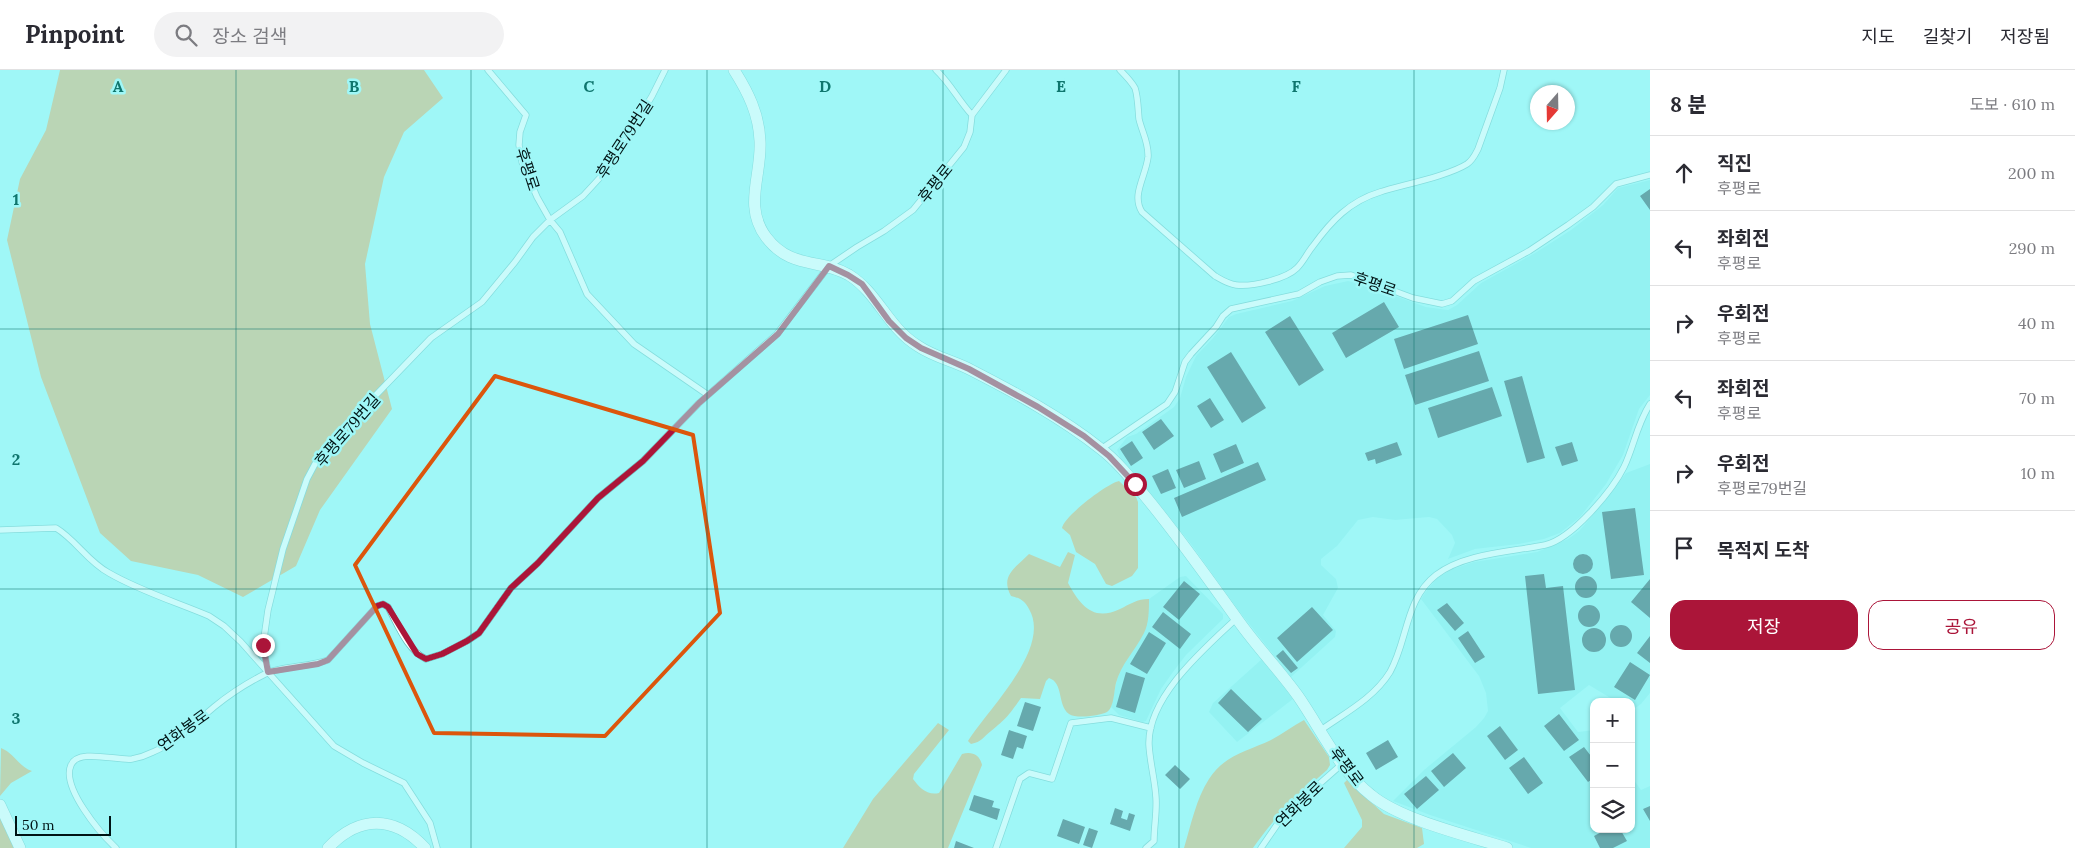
<!DOCTYPE html>
<html lang="ko">
<head>
<meta charset="utf-8">
<style>
  :root { --surface:#fff; --page:#f2f2f3; --text:#2b2b33; --muted:#7c7c81; --line:#e1e1e2; --accent:#ab1539 }
  body { margin:0; font-family:Lora,"Noto Sans KR",serif; background:var(--page); color:var(--text) }
  .controls { position:absolute; right:15px; bottom:15px; display:grid; overflow:hidden; border-radius:10px; box-shadow:0 1px 4px #0004 }
  .controls button { width:45px; height:45px; display:grid; place-items:center; padding:0; border:0; border-bottom:1px solid var(--line); background:var(--surface); color:var(--text); font:25px sans-serif }
  .compass { position:absolute; left:1530px; top:15px; width:45px; height:45px; border-radius:50%; background:var(--surface); box-shadow:0 1px 4px #0004; rotate:200deg }
  .scale { position:absolute; left:15px; bottom:12px; width:96px; box-sizing:border-box; padding-left:5px; border:2px solid #001415; border-top:0; font-size:14px; line-height:18px; white-space:nowrap; color:#001415; -webkit-text-stroke:4px #9ff7f7; paint-order:stroke }
  .stop { position:absolute; width:15px; height:15px; margin:-11px; border:4px solid #ab1539; border-radius:50%; background:#fff }
  .stop.end { background:#ab1539; border-color:#fff; box-shadow:0 1px 5px #0008 }
  .list { margin:0; padding:0; list-style:none }
  h2 { display:flex; justify-content:space-between; align-items:center; height:65px; margin:0; padding:0 20px; font-size:21px }
  h2 small { font-size:16px; font-weight:400; color:var(--muted) }
  .list li { display:grid; grid-template-columns:32px 1fr auto; gap:15px; align-items:center; box-sizing:border-box; height:75px; padding:0 20px; border-top:1px solid var(--line) }
  .list b { display:block; font-size:19px; white-space:nowrap }
  .list p { margin:0; font-size:16px; white-space:nowrap; color:var(--muted) }
  .list em { font-size:16px; font-style:normal; color:var(--muted) }
  .actions { display:flex; gap:10px; padding:15px 20px }
  .actions a { flex:1; padding:11px 0; border:1px solid var(--accent); border-radius:15px; text-align:center; font-size:18px; color:var(--accent) }
  .actions .main { background:var(--accent); color:#fff }
  .icon { flex:none; width:28px; height:28px; fill:none; stroke:currentColor; stroke-width:2; stroke-linecap:round; stroke-linejoin:round }
  .map { position:relative; flex:none; width:1650px; height:778px; overflow:hidden }
  header { display:flex; align-items:center; gap:30px; box-sizing:border-box; height:70px; padding:0 25px; background:var(--surface); border-bottom:1px solid var(--line) }
  header strong { font-size:24px }
  nav { display:flex; gap:28px; margin-inline-start:auto; font-size:18px }
  .search { width:350px; height:45px; background:var(--page); display:flex; align-items:center; gap:12px; box-sizing:border-box; padding:0 18px; border-radius:28px; color:var(--muted); font-size:19px }
  main { display:flex }
  aside { flex:1; background:var(--surface) }
  .map>svg:first-child { display:block }
  .built { fill:#88ecec }
  .green { fill:#dbab65 }
  .building { fill:#224952 }
  .lines { fill:none; stroke-linecap:round; stroke-linejoin:round }
  .lane-casing { stroke:#66bdbe; stroke-width:7 }
  .street-casing { stroke:#66bdbe; stroke-width:12 }
  .lane { stroke:#fff; stroke-width:5.5 }
  .street { stroke:#fff; stroke-width:11 }
  .route { stroke:#ab1539; stroke-width:6 }
  .marked { fill:none; stroke:#dc560c; stroke-width:4; stroke-linejoin:round }
  .grid { fill:none; stroke:#0f766e; stroke-width:1; stroke-opacity:0.55 }
  .labels { text-anchor:middle; stroke-width:5; stroke-linejoin:round; paint-order:stroke }
  .street-label { font-size:16px; fill:#001415; stroke:#9ff7f7 }
  .grid-label { font-size:16px; text-anchor:middle; font-weight:bold; fill:#0f766e; stroke:#9ff7f7; stroke-width:5; stroke-linejoin:round; paint-order:stroke }
</style>
</head>
<body>
<header>
<strong>Pinpoint</strong>
<div class="search"><svg class="icon" aria-label="search" viewBox="0 0 24 24"><circle cx="10" cy="10" r="6"/><path d="M15 15l6 6"/></svg>장소 검색</div>
<nav><a>지도</a><a>길찾기</a><a>저장됨</a></nav>
</header>
<main>
<div class="map">
<svg width="1650" height="778" viewBox="0 0 1650 778">
  <rect width="100%" height="100%" fill="#9ff7f7"/>
  <path class="built" d="M1650,110V325L1639,339L1623,385L1606,414L1580,447L1560,463L1544,469L1519,474L1475,479L1448,489L1455,473L1452,465L1437,449L1429,447L1395,450L1373,447L1358,450L1337,476L1321,489V495L1336,509L1338,518L1323,545L1336,561L1335,567L1291,607L1239,541L1191,474L1159,434L1122,392L1117,380L1127,367L1136,364L1174,337L1180,328L1186,307L1196,286L1213,268L1229,247L1236,244L1292,231L1325,216L1348,211L1359,213L1426,237L1448,240L1457,235L1481,213L1535,183L1571,160L1603,135L1618,118Z
    M1650,394V623L1641,634L1631,641V632H1617L1589,615L1560,638L1578,662L1594,660V759H1631V706L1641,720L1650,716V778H1531L1430,745L1393,731L1424,700L1476,657L1484,648L1488,641L1486,623L1479,606L1421,529L1427,520L1438,507L1453,499L1474,492L1537,482L1568,469L1579,461L1593,445L1626,403Z
    M1186,506L1223,544V549L1186,585L1173,602L1161,619L1146,651L1142,652L1119,645L1111,637L1116,614L1119,603L1147,547L1149,529L1180,507Z
    M1262,589L1293,629L1237,672L1209,642L1213,633Z"/>
  <path class="green" d="M60,0H424L443,28L404,62L384,107L365,194L370,254L392,339L320,440L296,496L243,527L198,505L131,491L100,463L41,307L7,170L20,109L46,60Z
    M1119,411L1136,427L1138,432V498L1132,506L1112,516L1106,514L1095,494L1076,482L1070,465L1062,458C1064,446 1108,413 1119,411Z
    M1068,482L1075,485L1068,513C1080,535 1093,552 1120,539C1130,534 1137,529 1149,529C1149,539 1149,554 1144,563C1135,581 1121,594 1116,613C1114,621 1114,638 1107,642C1099,646 1076,649 1069,644C1057,635 1064,613 1049,608L1046,611L1040,629L1021,628C1009,645 1007,648 991,661C983,667 982,672 971,674L968,671C988,639 1052,578 1029,539C1025,531 1020,528 1011,526C1000,506 1015,498 1029,484L1060,497Z
    M1304,650L1329,687L1330,695L1327,700C1298,725 1275,746 1253,778H1184C1191,755 1196,729 1209,709C1224,685 1248,681 1271,670C1282,664 1293,656 1304,650Z
    M938,653L949,660L914,704L913,709C919,717 927,726 939,723L962,684C972,681 980,685 982,695L948,778H843L873,729Z
    M1,678C14,683 19,697 32,701L11,713L0,726Z
    M1347,710L1384,744L1422,758L1424,774L1417,778H1344L1362,757V750L1344,713Z
    M0,746L15,778H0Z"/>
  <path class="building" d="M1650,119V140L1640,126Z
    M1384,232L1399,257L1346,288L1332,263Z
    M1468,245L1478,274L1404,299L1394,269Z
    M1290,246L1324,300L1299,316L1265,262Z
    M1479,281L1489,311L1415,335L1405,305Z
    M1231,282L1266,338L1242,353L1207,297Z
    M1522,306L1545,388L1527,393L1504,311Z
    M1492,317L1502,346L1438,368L1428,338Z
    M1210,328L1224,350L1211,358L1197,336Z
    M1161,349L1174,366L1154,380L1142,362Z
    M1132,371L1143,388L1131,396L1120,379Z
    M1397,372L1402,385L1376,394L1375,389L1368,391L1365,383Z
    M1572,372L1578,391L1562,396L1555,377Z
    M1236,374L1244,393L1221,403L1213,384Z
    M1199,391L1206,409L1184,418L1176,400Z
    M1258,392L1266,410L1182,447L1174,428Z
    M1168,399L1176,418L1161,424L1152,406Z
    M1635,438L1644,505L1611,509L1602,442Z
    M1573 494a10 10 0 1 1 20 0a10 10 0 1 1-20 0Z
    M1544,504L1546,518L1563,516L1575,620L1538,624L1525,506Z
    M1575 517a11 11 0 1 1 22 0a11 11 0 1 1-22 0Z
    M1650,509V548L1631,532Z
    M1184,511L1200,524L1179,550L1163,537Z
    M1447,533L1464,553L1455,561L1437,540Z
    M1578 546a11 11 0 1 1 22 0a11 11 0 1 1-22 0Z
    M1312,537L1333,560L1297,592L1277,568Z
    M1163,542L1191,564L1180,579L1152,557Z
    M1610 566a11 11 0 1 1 22 0a11 11 0 1 1-22 0Z
    M1582 570a12 12 0 1 1 24 0a12 12 0 1 1-24 0Z
    M1468,561L1485,587L1475,593L1458,568Z
    M1149,562L1166,573L1147,604L1130,594Z
    M1650,566V593L1637,583Z
    M1283,580L1298,598L1291,603L1276,586Z
    M1630,592L1650,605L1635,630L1614,617Z
    M1126,602L1145,608L1135,643L1116,637Z
    M1231,619L1262,649L1248,662L1218,633Z
    M1025,632L1041,637L1033,661L1017,656Z
    M1559,644L1579,670L1564,681L1544,656Z
    M1500,656L1518,680L1505,690L1487,666Z
    M1009,660L1027,666L1023,679L1017,677L1013,689L1001,685Z
    M1388,670L1398,687L1376,700L1366,683Z
    M1584,677L1594,690V708L1588,712L1569,687Z
    M1453,683L1466,698L1444,717L1431,701Z
    M1524,687L1543,713L1528,724L1509,698Z
    M1175,695L1190,709L1180,719L1165,705Z
    M1426,706L1439,720L1417,739L1404,724Z
    M974,725L994,731L992,737L1000,739L997,750L969,740Z
    M1650,736V751L1643,739Z
    M1115,738L1123,741L1121,748L1127,750L1129,743L1135,745L1130,761L1110,754Z
    M1063,749L1085,757L1079,774L1057,766Z
    M1089,758L1098,761L1092,778L1083,775Z
    M1607,759H1620L1627,771L1613,778H1600L1594,766Z
    M956,771L974,778H954Z"/>
  <g class="lines">
    <defs>
      <path id="lane" d="M488,0L526,45L520,62L519,75L522,92L537,127L550,150L560,162L587,224L634,274L708,325
        M936,0C950,13 959,31 972,45
        M1120,0C1126,6 1131,11 1135,18C1138,27 1138,39 1139,49C1142,62 1149,73 1148,87C1146,106 1131,125 1142,142L1215,206C1222,210 1228,214 1236,215C1252,217 1286,209 1297,198C1304,191 1307,183 1313,176C1331,151 1350,131 1380,122C1402,115 1448,106 1467,94C1473,90 1475,85 1478,79L1500,18L1504,0
        M1101,379L1167,334L1175,322L1185,292L1191,284L1216,257L1223,246L1231,239L1299,224L1320,212L1337,206L1351,205L1413,228L1442,234L1452,231L1474,211L1529,181L1568,155L1593,137L1616,114L1650,105
        M0,460L56,458C76,470 88,492 109,503C140,521 176,532 209,546L224,556L241,572L334,676L363,693L404,713L430,753L437,778
        M268,602L263,575L268,540L283,479L307,409L315,394L348,354L431,268L482,232L515,192L533,167L550,150L583,126L607,100L652,26L665,0
        M1321,660C1345,643 1374,628 1390,602C1408,570 1405,529 1436,505C1465,483 1511,482 1545,475C1572,469 1612,421 1624,397C1634,376 1637,354 1650,334
        M116,778C100,763 61,717 71,695C78,678 117,691 132,689C138,688 147,685 153,682C177,672 195,653 214,637C230,624 247,613 265,604C280,596 310,597 328,590L377,536L383,534L388,537C398,555 407,580 426,589L442,584L467,571L479,563L511,518L538,493L598,428L643,391L699,333L777,264L829,196L857,177L884,161L913,140L964,77L970,62L972,45L1006,0
        M996,778L1020,709L1029,703L1052,709L1071,653L1111,648L1151,658
        M1146,778L1154,771C1154,757 1157,742 1156,728C1155,710 1150,693 1149,675C1147,627 1205,578 1237,548
        M1261,778L1283,746L1342,694"/>
      <path id="street" d="M734,0C748,22 759,44 760,71C762,105 743,136 766,167C791,200 820,188 849,205C878,223 888,258 918,276C934,287 954,291 971,300C1016,323 1062,348 1101,379C1118,392 1132,410 1145,426C1179,467 1209,510 1240,553C1258,578 1280,601 1298,626C1321,659 1339,700 1371,725C1401,750 1469,766 1507,778
        M0,735L20,778
        M328,778C359,745 394,745 425,778"/>
    </defs>
    <use href="#lane" class="lane-casing"/>
    <use href="#street" class="street-casing"/>
    <use href="#lane" class="lane"/>
    <use href="#street" class="street"/>
  </g>
  <g class="lines">
    <path class="route" d="M263,575L268,602L318,594L328,590L377,536L383,534L388,537L417,584L426,589L442,584L467,571L479,563L511,518L538,493L598,428L643,391L699,333L778,264L829,196L848,205L862,214L889,251L906,268L921,278L969,299L1038,337L1084,366L1109,386L1135,414"/>
  </g>
  <path d="M0 0H1650V778H0ZM495,306L693,365L720,543L605,666L434,663L355,495Z" fill="#9ff7f7" fill-opacity=".55" fill-rule="evenodd"/>
  <path class="marked" d="M495,306L693,365L720,543L605,666L434,663L355,495Z"/>
  <path class="grid" d="M236,0V778M471,0V778M707,0V778M943,0V778M1179,0V778M1414,0V778M0,259H1650M0,519H1650"/>
  <g class="labels">
    <g class="street-label">
      <text transform="translate(624 69) rotate(-57)" y="6">후평로79번길</text>
      <text transform="translate(528 99) rotate(72)" y="6">후평로</text>
      <text transform="translate(935 113) rotate(-51)" y="6">후평로</text>
      <text transform="translate(1375 214) rotate(19)" y="6">후평로</text>
      <text transform="translate(347 360) rotate(-49)" y="6">후평로79번길</text>
      <text transform="translate(183 660) rotate(-36)" y="6">연화봉로</text>
      <text transform="translate(1347 696) rotate(53)" y="6">후평로</text>
      <text transform="translate(1299 734) rotate(-44)" y="6">연화봉로</text>
    </g>
  </g>
  <g class="grid-label">
    <text x="118" y="22">A</text>
    <text x="354" y="22">B</text>
    <text x="589" y="22">C</text>
    <text x="825" y="22">D</text>
    <text x="1061" y="22">E</text>
    <text x="1296" y="22">F</text>
    <text x="16" y="135">1</text>
    <text x="16" y="395">2</text>
    <text x="16" y="654">3</text>
  </g>
</svg>
<div class="controls">
<button>+</button>
<button>−</button>
<button><svg class="icon" aria-label="layers" viewBox="0 0 24 24"><path d="M12 4l9 5-9 5-9-5zM3 14l9 5 9-5"/></svg></button>
</div>
<svg class="compass" viewBox="-18 -18 36 36"><path d="M0-13l5 13h-10z" fill="#e53935"/><path d="M0 13l5-13h-10z" fill="#7c7c81"/></svg>
<div class="scale">50 m</div>
<div class="stop" style="left:1135px;top:414px"></div>
<div class="stop end" style="left:263px;top:575px"></div>
</div>
<aside>
<h2>8 분<small>도보 · 610 m</small></h2>
<ul class="list">
<li><svg class="icon" aria-label="ahead" viewBox="0 0 24 24"><path d="M12 20V5M6 11l6-6 6 6"/></svg><div><b>직진</b><p>후평로</p></div><em>200 m</em></li>
<li><svg class="icon" aria-label="left" viewBox="0 0 24 24"><path d="M17 20v-9H6M10 6l-5 5 5 5"/></svg><div><b>좌회전</b><p>후평로</p></div><em>290 m</em></li>
<li><svg class="icon" aria-label="right" viewBox="0 0 24 24"><path d="M7 20v-9h11M14 6l5 5-5 5"/></svg><div><b>우회전</b><p>후평로</p></div><em>40 m</em></li>
<li><svg class="icon" aria-label="left" viewBox="0 0 24 24"><path d="M17 20v-9H6M10 6l-5 5 5 5"/></svg><div><b>좌회전</b><p>후평로</p></div><em>70 m</em></li>
<li><svg class="icon" aria-label="right" viewBox="0 0 24 24"><path d="M7 20v-9h11M14 6l5 5-5 5"/></svg><div><b>우회전</b><p>후평로79번길</p></div><em>10 m</em></li>
<li><svg class="icon" aria-label="arrive" viewBox="0 0 24 24"><path d="M6 21V4h12l-3 4 3 4H6"/></svg><div><b>목적지 도착</b></div></li>
</ul>
<div class="actions"><a class="main">저장</a><a>공유</a></div>
</aside>
</main>
</body>
</html>
